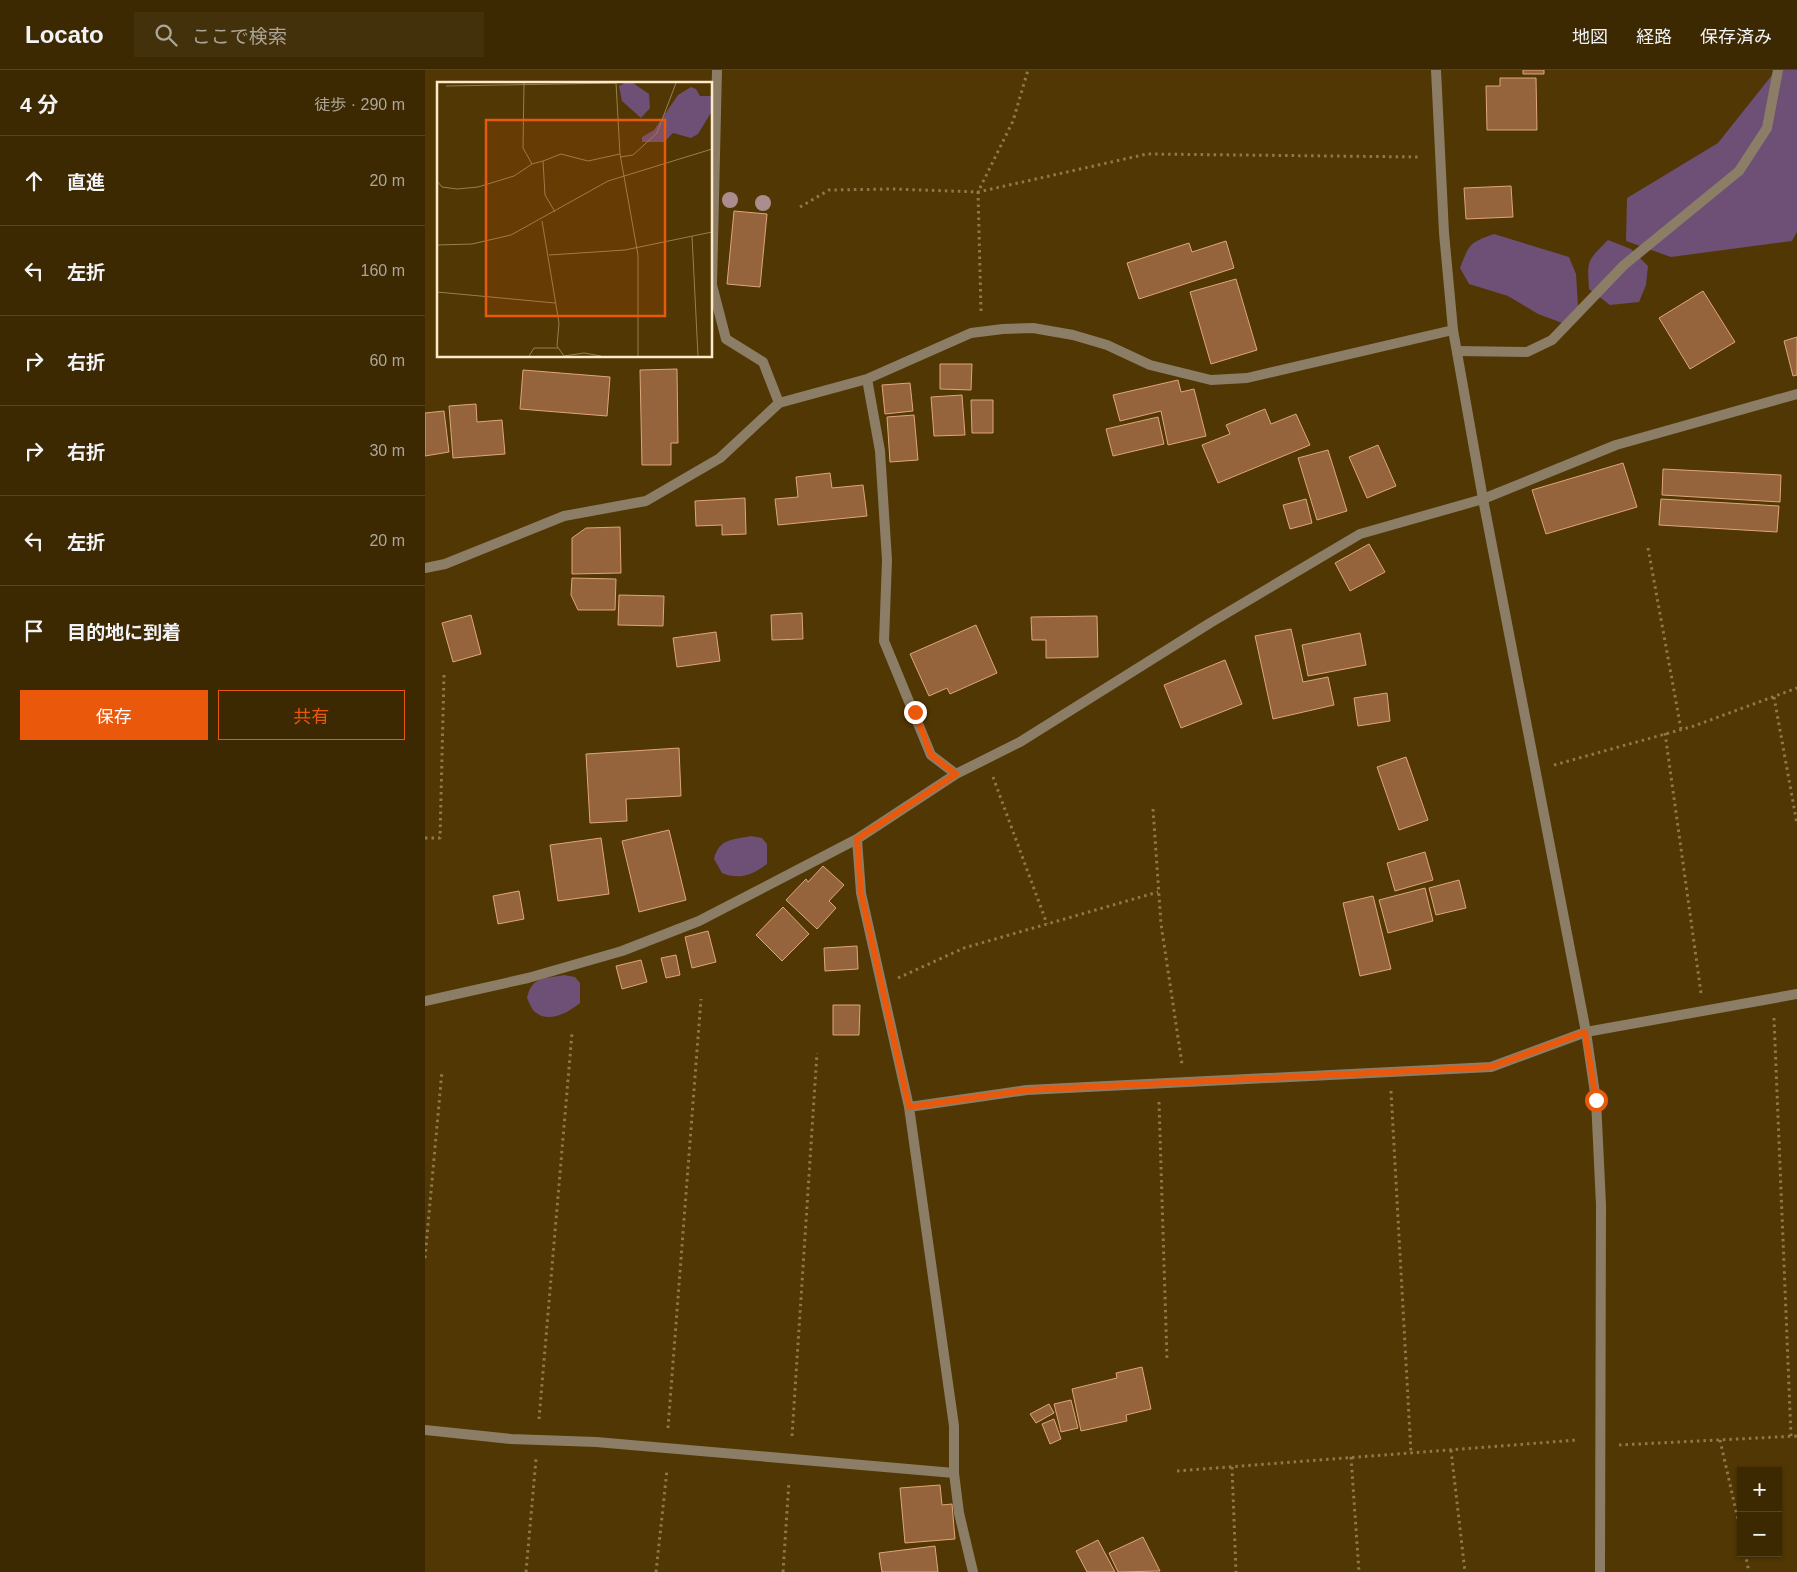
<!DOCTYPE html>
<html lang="ja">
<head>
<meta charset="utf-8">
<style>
  :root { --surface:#3c2902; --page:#43310c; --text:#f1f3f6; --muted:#aca699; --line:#554524; --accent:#ea580c }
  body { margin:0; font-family:Helvetica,"Noto Sans JP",sans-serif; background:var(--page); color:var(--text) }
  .controls { position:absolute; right:15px; bottom:15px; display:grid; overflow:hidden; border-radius:0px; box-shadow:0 1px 4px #0004 }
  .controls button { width:45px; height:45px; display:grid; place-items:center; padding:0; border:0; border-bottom:1px solid var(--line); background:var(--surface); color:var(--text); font:25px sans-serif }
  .stop { position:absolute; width:15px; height:15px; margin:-11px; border:4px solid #ea580c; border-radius:50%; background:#fff }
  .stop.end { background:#ea580c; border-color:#fff; box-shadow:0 1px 5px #0008 }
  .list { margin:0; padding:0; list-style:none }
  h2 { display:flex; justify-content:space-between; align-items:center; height:65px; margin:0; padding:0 20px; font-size:21px }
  h2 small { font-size:16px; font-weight:400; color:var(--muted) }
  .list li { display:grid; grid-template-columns:32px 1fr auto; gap:15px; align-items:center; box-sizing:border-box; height:90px; padding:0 20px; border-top:1px solid var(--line) }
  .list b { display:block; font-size:19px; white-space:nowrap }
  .list em { font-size:16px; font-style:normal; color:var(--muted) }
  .actions { display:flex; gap:10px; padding:15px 20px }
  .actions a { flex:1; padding:11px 0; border:1px solid var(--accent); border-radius:0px; text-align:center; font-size:18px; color:var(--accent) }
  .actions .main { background:var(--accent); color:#fff }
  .icon { flex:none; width:28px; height:28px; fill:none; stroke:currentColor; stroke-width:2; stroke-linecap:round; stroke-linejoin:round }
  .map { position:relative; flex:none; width:1372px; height:1502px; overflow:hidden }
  header { display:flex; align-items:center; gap:30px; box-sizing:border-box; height:70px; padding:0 25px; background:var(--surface); border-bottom:1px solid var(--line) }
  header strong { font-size:24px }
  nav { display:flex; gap:28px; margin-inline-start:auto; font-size:18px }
  .search { width:350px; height:45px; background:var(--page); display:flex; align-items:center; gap:12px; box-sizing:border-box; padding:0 18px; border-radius:0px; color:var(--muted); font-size:19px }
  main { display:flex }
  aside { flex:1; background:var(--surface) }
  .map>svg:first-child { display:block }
  .green { fill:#6e4f76 }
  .building { fill:#95643c; stroke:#dfa679 }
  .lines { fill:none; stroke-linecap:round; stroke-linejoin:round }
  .path { stroke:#8f784c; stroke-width:3; stroke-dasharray:2.5 4; stroke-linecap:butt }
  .minor { stroke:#8b7d66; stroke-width:10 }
  .tertiary { stroke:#8b7d66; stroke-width:10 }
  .tree { fill:#ab8d8e }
  .route { stroke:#ea580c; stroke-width:6 }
  .inset-road { fill:none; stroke:#957f53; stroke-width:1 }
  .view { fill:#e8590c; fill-opacity:0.15; stroke:#e8590c; stroke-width:2.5 }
  .inset-edge { fill:none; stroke:#fdeacb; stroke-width:2.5 }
</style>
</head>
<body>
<header>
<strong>Locato</strong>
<div class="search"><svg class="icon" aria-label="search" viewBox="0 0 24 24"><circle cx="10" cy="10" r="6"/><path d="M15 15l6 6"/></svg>ここで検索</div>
<nav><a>地図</a><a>経路</a><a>保存済み</a></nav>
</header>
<main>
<aside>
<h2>4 分<small>徒歩 · 290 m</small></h2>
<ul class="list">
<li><svg class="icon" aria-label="ahead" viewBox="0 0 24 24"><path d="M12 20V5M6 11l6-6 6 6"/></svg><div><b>直進</b></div><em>20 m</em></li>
<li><svg class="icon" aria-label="left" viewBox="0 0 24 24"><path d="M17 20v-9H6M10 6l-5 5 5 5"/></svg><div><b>左折</b></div><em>160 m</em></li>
<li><svg class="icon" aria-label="right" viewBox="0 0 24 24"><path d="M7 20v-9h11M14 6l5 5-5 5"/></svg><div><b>右折</b></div><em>60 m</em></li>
<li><svg class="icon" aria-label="right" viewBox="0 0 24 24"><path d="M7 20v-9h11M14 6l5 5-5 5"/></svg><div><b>右折</b></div><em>30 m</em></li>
<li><svg class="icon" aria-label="left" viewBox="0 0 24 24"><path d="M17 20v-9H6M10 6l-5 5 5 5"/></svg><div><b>左折</b></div><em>20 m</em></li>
<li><svg class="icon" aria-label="arrive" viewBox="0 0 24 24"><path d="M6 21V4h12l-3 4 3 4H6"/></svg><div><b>目的地に到着</b></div></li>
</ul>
<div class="actions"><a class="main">保存</a><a>共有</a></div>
</aside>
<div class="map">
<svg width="1372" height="1502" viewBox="0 0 1372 1502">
  <rect width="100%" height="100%" fill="#503703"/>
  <path class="green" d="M1351,0H1372V162L1367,171L1246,187L1201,171L1202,128L1293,73Z
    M1069,164L1144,187L1151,204L1153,236L1140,254L1113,244L1083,226L1044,214L1035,198C1045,173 1044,173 1069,164Z
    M1183,170L1206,179L1223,196L1221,215L1214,232L1185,235L1164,219C1162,190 1162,191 1183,170Z
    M326,766L337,768L342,774V794C327,805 314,810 297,803L289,789C294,768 308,770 326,766Z
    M139,905L150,907L155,913V933C144,942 124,954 110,942C107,940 104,932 102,928C107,906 119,909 139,905Z"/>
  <path class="building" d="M1098,0H1119V4H1098Z
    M1075,8H1111L1112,60H1062L1061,16H1075Z
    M1086,116L1088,147L1041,149L1039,118Z
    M309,141L342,144L335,217L302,214Z
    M801,171L809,198L714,229L702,193L764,173L767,182Z
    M811,209L832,280L786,294L765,222Z
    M1278,221L1310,272L1265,299L1234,248Z
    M1372,267V305L1368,306L1359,271Z
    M515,294H547L546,320L515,319Z
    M252,299L253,373H246V395H217L215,300Z
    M98,300L185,307L182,346L95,339Z
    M753,310L756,322L769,319L781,366L743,375L736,341L695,351L688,325Z
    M485,313L488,341L460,344L457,315Z
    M537,325L540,365L509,366L506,327Z
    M546,330H568V363H547Z
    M51,334L52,352L77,350L80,384L28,388L24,336Z
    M840,339L846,354L871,344L885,375L793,413L777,375L805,364L801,355Z
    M19,341L24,382L0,386V343Z
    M489,345L493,390L465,392L462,347Z
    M733,347L739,374L688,386L681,359Z
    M953,375L971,416L942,428L924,387Z
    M903,380L922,441L892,450L873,388Z
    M1198,393L1212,437L1121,464L1107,420Z
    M1238,399L1356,405L1355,432L1237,425Z
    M405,403L407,418L438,415L442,446L353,455L350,429L373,427L371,407Z
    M320,428L321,464L297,465V455L271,456L270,431Z
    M881,429L887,453L865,459L858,435Z
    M1236,429L1354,436L1352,462L1234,455Z
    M195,457L196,503L147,504V468L161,458Z
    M944,474L960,502L925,521L910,493Z
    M147,508L191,509L190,540H153L146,525Z
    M194,525L239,526L238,556L193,555Z
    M377,543L378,569L347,570L346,545Z
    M46,545L56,584L28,592L17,553Z
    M672,546L673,587L621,588V570H607L606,547Z
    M551,555L572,603L525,624L522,618L504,626L485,584Z
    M866,559L878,612L903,607L909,635L848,649L830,566Z
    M291,562L295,591L252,597L248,568Z
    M935,563L941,595L883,606L877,575Z
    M800,590L817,634L756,658L739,615Z
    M962,623L965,651L933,656L929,628Z
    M254,678L256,726L201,729L202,751L165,753L161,684Z
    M981,687L1003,750L974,760L952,697Z
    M244,760L261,830L214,842L197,771Z
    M176,768L184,824L133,831L125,775Z
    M1000,782L1008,810L970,821L962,793Z
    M398,796L419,815L404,831L411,838L392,859L361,830L381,809L383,812Z
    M1034,810L1041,838L1011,845L1004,818Z
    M1000,818L1008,851L963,863L954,830Z
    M94,821L99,849L73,854L68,826Z
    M948,826L966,899L935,906L918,833Z
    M358,837L384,864L357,891L331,865Z
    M283,861L291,892L267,898L260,867Z
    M432,876L433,899L400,901L399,878Z
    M251,885L255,905L241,908L236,888Z
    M216,890L222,912L197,919L191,896Z
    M408,935H435L434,965H408Z
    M717,1297L726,1339L701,1345L702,1351L656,1361L647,1319L692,1308L691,1303Z
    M646,1330L653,1358L636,1362L629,1334Z
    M624,1334L629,1343L611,1353L605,1344Z
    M629,1349L636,1369L625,1374L617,1354Z
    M515,1415L517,1435L527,1434L530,1469L480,1473L475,1418Z
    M718,1467L735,1501L693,1502L684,1483Z
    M673,1470L690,1502H662L651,1481Z
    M510,1476L513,1502H457L454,1483Z"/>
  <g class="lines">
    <path class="path" d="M375,137L404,120L469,119L553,122L722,84L995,87
      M556,241L553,122L588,51L603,0
      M1223,478L1256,659
      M1349,627L1372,754
      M1240,663L1276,923
      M1129,695L1269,656L1372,618
      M568,707L622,854
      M728,739L736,854L757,994
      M0,768H15L19,605
      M473,908L539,878L733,822
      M1349,948L1366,1366
      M966,1021L986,1383
      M734,1032L742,1290
      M0,1188L17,1001
      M114,1349L147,963
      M243,1358L276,929
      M367,1366L392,983
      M1295,1370L1316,1463
      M1194,1375L1372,1366
      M1026,1380L1040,1502
      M926,1387L934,1502
      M807,1397L811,1502
      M752,1401L1152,1370
      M1320,1483L1324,1502
      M101,1502L111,1389
      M231,1502L242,1400
      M358,1502L364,1411"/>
    <path class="minor" d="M292,0L287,215L301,269L338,292L354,333
      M1032,281L1102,282L1127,270L1199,195L1314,101L1342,58L1353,0
      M442,309L546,263L578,259L608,258L648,265L682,275L725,295L786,310L822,308L1028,260
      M0,498L20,494L139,446L221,431L295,388L354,333L442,309L455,381L462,490L459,571L506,685L531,704
      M432,769L436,823L484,1037L529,1356V1403L534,1443L548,1502
      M0,931L103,908L197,881L274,851L432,769L531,704L595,672L785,553L935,464L1058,429L1191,375L1372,324
      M484,1037L602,1020L1066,997L1161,962L1372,924
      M0,1360L86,1369L171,1372L529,1403"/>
    <path class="tertiary" d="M1011,0L1019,163L1028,260L1058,429L1161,962L1171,1030L1176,1135L1175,1502"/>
  </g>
  <g class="tree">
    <circle cx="305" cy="130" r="8"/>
    <circle cx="338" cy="133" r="8"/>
  </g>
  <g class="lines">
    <path class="route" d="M490,642L506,685L531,704L432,769L436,823L484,1037L602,1020L1066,997L1160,962L1171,1030"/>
  </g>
  <g transform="translate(12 12)">
    <rect width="275" height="275" fill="#503703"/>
    <path d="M188,1H196L212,12L213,26L204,36L185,19L182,4ZM254,5L259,7L263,14H275V29L261,52L254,56L236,51L227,60H205V55L217,48L241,13Z" fill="#6e4f76"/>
    <path class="inset-road" d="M87,1L86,66L95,82M179,1L183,72L201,173V274M9,4L179,1M183,75L196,73L220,51L239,1M106,79L124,72L151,79L183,72M0,99L5,105L20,107L41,105L77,94L95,82L106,79L108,113L118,130M105,139L122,241L120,264L127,274M255,154L261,274M0,163L35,162L74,153L171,99L275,67M112,173L188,168L275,150M0,210L118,221M92,274L97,266H121M127,274L147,271L164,274"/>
    <path class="view" d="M49,38H228V234H49Z"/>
    <rect width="275" height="275" class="inset-edge"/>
  </g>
</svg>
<div class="controls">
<button>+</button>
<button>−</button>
</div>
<div class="stop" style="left:1171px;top:1030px"></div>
<div class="stop end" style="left:490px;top:642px"></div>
</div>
</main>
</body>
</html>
